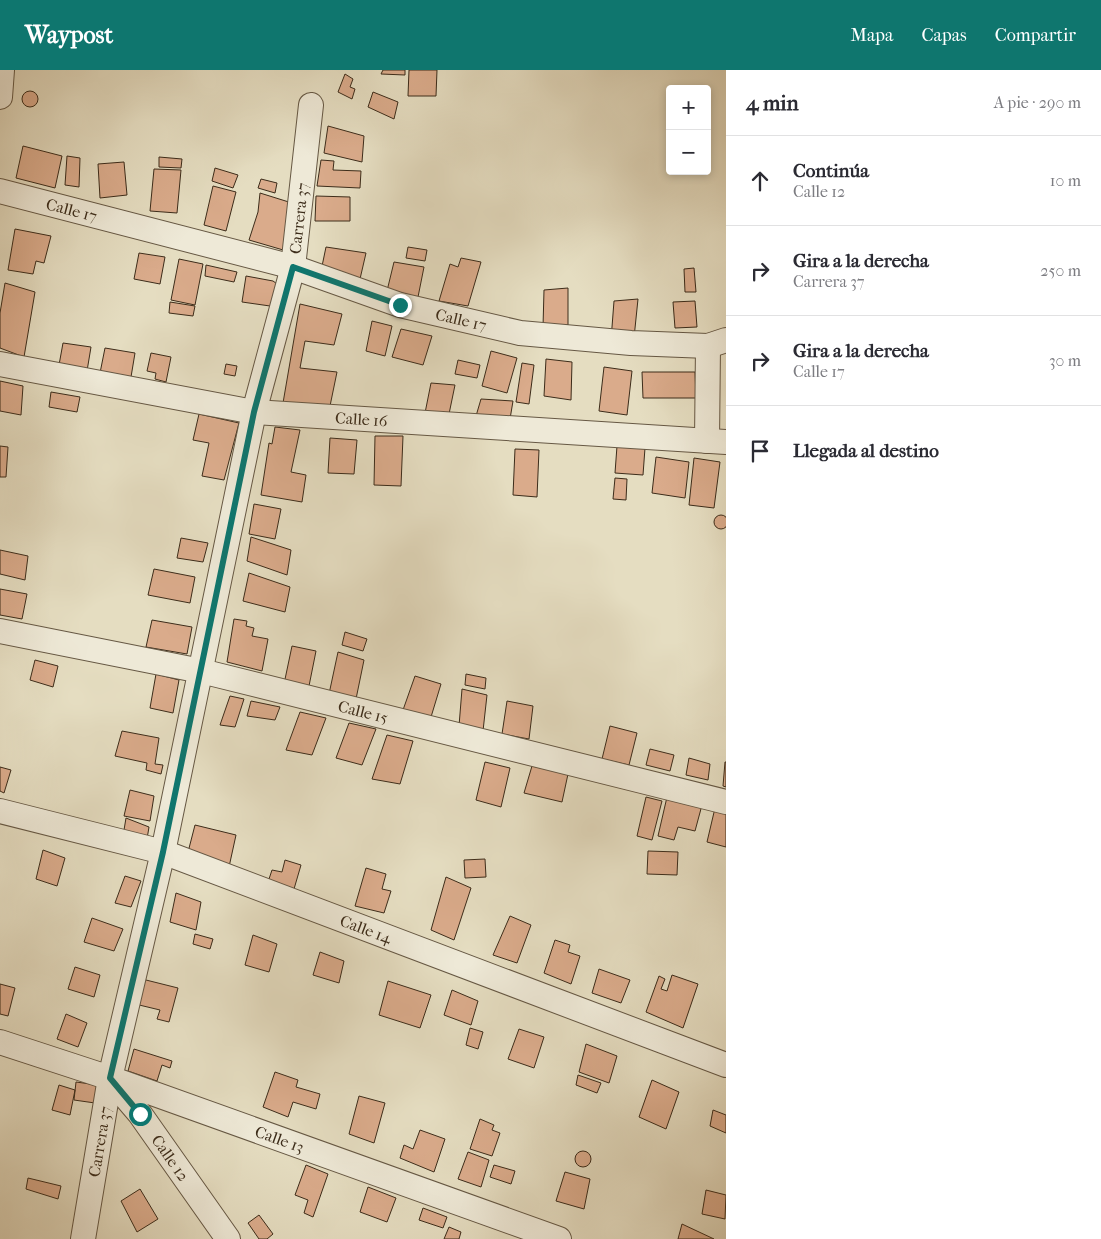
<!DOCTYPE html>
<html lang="es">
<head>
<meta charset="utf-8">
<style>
  :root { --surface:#fff; --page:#f7f7f7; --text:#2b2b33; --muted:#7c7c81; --line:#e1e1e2; --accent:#0f766e }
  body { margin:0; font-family:"IM FELL French Canon",serif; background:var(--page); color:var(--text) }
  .controls { position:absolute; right:15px; top:15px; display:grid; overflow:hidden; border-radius:5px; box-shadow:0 2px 8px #0003 }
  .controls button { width:45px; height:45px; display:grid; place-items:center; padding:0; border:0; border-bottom:1px solid var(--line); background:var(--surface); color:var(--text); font:25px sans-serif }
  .stop { position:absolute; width:15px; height:15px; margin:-11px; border:4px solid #0f766e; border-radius:50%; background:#fff }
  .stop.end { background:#0f766e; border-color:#fff; box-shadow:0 1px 5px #0008 }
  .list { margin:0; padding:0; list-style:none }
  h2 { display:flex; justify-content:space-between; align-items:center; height:65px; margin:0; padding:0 20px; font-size:21px }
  h2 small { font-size:16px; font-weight:400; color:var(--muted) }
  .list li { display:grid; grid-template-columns:32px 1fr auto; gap:15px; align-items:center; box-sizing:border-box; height:90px; padding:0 20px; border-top:1px solid var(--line) }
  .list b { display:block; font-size:19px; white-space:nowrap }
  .list p { margin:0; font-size:16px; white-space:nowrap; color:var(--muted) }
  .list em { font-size:16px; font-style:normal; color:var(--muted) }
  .icon { flex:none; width:28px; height:28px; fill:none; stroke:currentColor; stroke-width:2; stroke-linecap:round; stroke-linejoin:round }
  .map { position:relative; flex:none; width:726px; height:1169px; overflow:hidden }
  header { display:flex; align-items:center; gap:30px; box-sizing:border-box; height:70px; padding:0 25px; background:var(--accent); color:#fff }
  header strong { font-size:24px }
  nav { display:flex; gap:28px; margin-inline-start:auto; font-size:18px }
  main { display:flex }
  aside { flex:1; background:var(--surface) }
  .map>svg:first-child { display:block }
  .building { fill:#daab8b; stroke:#3c2c1a }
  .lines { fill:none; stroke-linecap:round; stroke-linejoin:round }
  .minor-casing { stroke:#665844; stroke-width:26 }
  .minor { stroke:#eee9d7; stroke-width:24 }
  .route { stroke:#0f766e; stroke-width:6 }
  .labels { text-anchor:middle; stroke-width:4; stroke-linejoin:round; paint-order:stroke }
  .street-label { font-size:16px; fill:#3c2c1a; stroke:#eee9d7 }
</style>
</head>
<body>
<header>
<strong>Waypost</strong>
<nav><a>Mapa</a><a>Capas</a><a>Compartir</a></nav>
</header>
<main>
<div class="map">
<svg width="726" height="1169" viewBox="0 0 726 1169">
  <rect width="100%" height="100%" fill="#e5ddc1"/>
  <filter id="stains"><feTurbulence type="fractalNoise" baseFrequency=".004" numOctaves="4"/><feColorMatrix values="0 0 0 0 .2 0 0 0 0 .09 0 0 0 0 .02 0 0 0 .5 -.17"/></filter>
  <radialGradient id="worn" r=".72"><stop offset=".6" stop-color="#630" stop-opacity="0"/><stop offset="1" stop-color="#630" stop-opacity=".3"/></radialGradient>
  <path class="building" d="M383,0H405V5L381,4Z
    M409,0H437L436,26H408Z
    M345,4L353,9L350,17L355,19L352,29L338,22Z
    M22 29a8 8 0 1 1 16 0a8 8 0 1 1-16 0Z
    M373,22L398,32L394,49L368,37Z
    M328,56L364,66L362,92L324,83Z
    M23,76L62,86L55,118L16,108Z
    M67,86L80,88L79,117L65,115Z
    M159,87L182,89L181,98L159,97Z
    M321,90L334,91L333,100L361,101L360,118L317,116Z
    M124,92L127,125L100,128L98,94Z
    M215,98L238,105L233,118L212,111Z
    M154,99L181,100L177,143L150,141Z
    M261,109L277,113L275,123L258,118Z
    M213,116L236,122L226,161L204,155Z
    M260,123L292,133L290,182L249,170L258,142Z
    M316,126L350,127V151H315Z
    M15,159L51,166L44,193L36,191L33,204L8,200Z
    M326,177L366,183L360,209L321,201Z
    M408,177L427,180L425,191L406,188Z
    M139,183L165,187L160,214L134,209Z
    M461,188L481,192L468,236L439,231L450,194L458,197Z
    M179,189L203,194L195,235L171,230Z
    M394,192L424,197L417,232L386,225Z
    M206,195L237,202L234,212L205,206Z
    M694,198L696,222H685L684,199Z
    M246,206L273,211L280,216L277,237L242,232Z
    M5,213L35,222L24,287L0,278V243Z
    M568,218V255L543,257L544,220Z
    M638,229L634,268L611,270L614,231Z
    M695,231L697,257L675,258L673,232Z
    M170,232L195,236L193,246L169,243Z
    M300,234L342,244L334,275L305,271L300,298L337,302L330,336L283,333Z
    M372,251L392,256L385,286L366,281Z
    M401,259L432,266L423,295L392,287Z
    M63,273L91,277L87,301L59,295Z
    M105,278L135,283L131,307L100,303Z
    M491,281L517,288L507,323L482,316Z
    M151,283L171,287L166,312L155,309L156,303L147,301Z
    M546,289L572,292L571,330L544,326Z
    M458,290L480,295L477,308L455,304Z
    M522,293L534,295L529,334L516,332Z
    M226,294L237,296L235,306L224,304Z
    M604,297L632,301L627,345L599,341Z
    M642,302H695L696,328H643Z
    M0,311L23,316L21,345L0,341Z
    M431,313L455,315L449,344L425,343Z
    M51,322L80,327L77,342L49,337Z
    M481,329L513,331L510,349L476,346Z
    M199,344L239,353L224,410L202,406L209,373L193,370Z
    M275,357L300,360L291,402L306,405L302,432L261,425L269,373L272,374Z
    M375,366H403L401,416L374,415Z
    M330,368L357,370L354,404L328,403Z
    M0,376L8,377L6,407H0Z
    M617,376L645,378L643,405L615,403Z
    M515,379L539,380L537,427L513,425Z
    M656,387L689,392L685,428L652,423Z
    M694,388L720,392L714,438L689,435Z
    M615,408L627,409L626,430L613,429Z
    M254,434L281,439L275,469L249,464Z
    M714 452a7 7 0 1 1 14 0a7 7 0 1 1-14 0Z
    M251,467L291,480L287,505L247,491Z
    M181,468L208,473L203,492L177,488Z
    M0,480L28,486L25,510L0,504Z
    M154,499L195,507L190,533L148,525Z
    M249,503L290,517L285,542L243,531Z
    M0,519L27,524L22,549L0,545Z
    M234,549L247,551L246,556L254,558L252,566L268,569L262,601L227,592Z
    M152,550L192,557L187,584L146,577Z
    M345,562L367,569L363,581L342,575Z
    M292,576L316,581L308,621L284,614Z
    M338,582L364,590L356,629L329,624Z
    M35,590L58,596L53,617L30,610Z
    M156,604L179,610L173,643L150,638Z
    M466,604L486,608L485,619L465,615Z
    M415,606L441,614L431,647L403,640Z
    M462,619L487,625L483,661L459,656Z
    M230,626L244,629L235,657L220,655Z
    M251,631L280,637L275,650L247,646Z
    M507,631L533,636L529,669L502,664Z
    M300,642L326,648L312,685L286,680Z
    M349,653L376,659L362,695L336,688Z
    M610,656L637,663L629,695L602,689Z
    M122,661L159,668L155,694L163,695L161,704L146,700L147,693L115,686Z
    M387,665L413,671L400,714L372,709Z
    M650,679L674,685L670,701L646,695Z
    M689,688L710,694L708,710L686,705Z
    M485,692L510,698L501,737L476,730Z
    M725,692H726V717L723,716Z
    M532,696L568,704L562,732L524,723Z
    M0,697L11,700L4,723L0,721Z
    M130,720L154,726L150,751L124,746Z
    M646,727L662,731L652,770L637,766Z
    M667,727L702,735L695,761L678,757L674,770L658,766Z
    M715,738L726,740V777L707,772Z
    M126,748L149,757L146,775L123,766Z
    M195,755L236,765L229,797L187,786Z
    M43,780L65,788L57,816L36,809Z
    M648,781L678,782L677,805L647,804Z
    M485,789L486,807L465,808L464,790Z
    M285,790L301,795L294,819L268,812L272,800L282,802Z
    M366,798L386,804L382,819L391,821L384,843L355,836Z
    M125,806L141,811L131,837L115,833Z
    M446,807L471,818L454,870L431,860Z
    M176,823L201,832L196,860L170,852Z
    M510,846L531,855L517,893L493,885Z
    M92,848L123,859L114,881L84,872Z
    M195,864L213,869L210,879L193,874Z
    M253,865L277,874L269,902L245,895Z
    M555,870L570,875L568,882L580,886L571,914L544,903Z
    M320,882L344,891L339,913L313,905Z
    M75,897L100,905L94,927L68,919Z
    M599,899L630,910L621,933L592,923Z
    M672,905L698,914L683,958L646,942L659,906L665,909L661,919L667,921Z
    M142,909L178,918L169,952L157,949L160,940L135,934Z
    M388,911L431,925L420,958L379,945Z
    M0,914L15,918L8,946L0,944Z
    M452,920L478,931L471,955L444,945Z
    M66,944L87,953L78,977L57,969Z
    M470,958L483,962L478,979L466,975Z
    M519,959L544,967L534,998L508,989Z
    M586,974L617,986L609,1013L579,1002Z
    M134,979L172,991L170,998L162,995L157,1011L128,1001Z
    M275,1002L298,1010L296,1017L320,1024L316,1039L293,1032L288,1047L263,1037Z
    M578,1005L601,1013L597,1023L576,1015Z
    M652,1010L679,1022L666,1059L639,1047Z
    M76,1012L98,1015L95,1033L74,1030Z
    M59,1015L75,1020L70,1045L52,1040Z
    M359,1026L385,1033L374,1073L349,1064Z
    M713,1040L726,1045V1063L710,1056Z
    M480,1049L494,1055L492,1060L500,1063L492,1086L470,1079Z
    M420,1060L445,1069L434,1102L400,1088L404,1075L413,1079Z
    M575 1089a8 8 0 1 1 16 0a8 8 0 1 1-16 0Z
    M468,1082L489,1090L481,1117L458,1109Z
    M306,1095L328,1104L313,1147L304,1143L308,1130L295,1125Z
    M494,1095L515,1101L511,1114L490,1107Z
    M565,1102L590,1109L584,1139L556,1131Z
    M28,1108L61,1116L58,1129L26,1119Z
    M368,1117L396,1128L387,1152L360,1142Z
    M140,1119L158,1149L137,1162L121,1131Z
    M706,1120L726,1125L725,1149L702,1144Z
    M423,1138L447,1147L443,1158L419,1150Z
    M259,1145L273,1164L267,1169H259L248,1153Z
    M682,1154L714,1169H678Z
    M449,1157L461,1162L459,1169H444Z"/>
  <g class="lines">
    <defs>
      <g id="minor">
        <path d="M0,27L2,0"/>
        <path id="s1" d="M0,121L293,197L400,235L520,263L631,273L708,276L726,270"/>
        <path id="s2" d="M0,294L254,342L726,372"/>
        <path d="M707,371L708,276"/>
        <path id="s3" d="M0,561L201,601L726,732"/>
        <path id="s4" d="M0,741L163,782L726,995"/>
        <path id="s5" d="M0,972L110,1008L559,1169"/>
        <path id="s6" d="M111,1010L140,1044L228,1169"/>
        <path id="s7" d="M83,1169L110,1008L163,782L254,342L293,197L311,35"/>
      </g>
    </defs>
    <use href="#minor" class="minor-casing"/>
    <use href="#minor" class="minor"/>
  </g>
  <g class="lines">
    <path class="route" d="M140,1044L110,1008L163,782L254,342L293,197L400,235"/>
  </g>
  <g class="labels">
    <g class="street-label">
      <text dy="6" stroke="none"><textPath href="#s1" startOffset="74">Calle 17</textPath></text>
      <text dy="6" stroke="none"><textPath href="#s7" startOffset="1044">Carrera 37</textPath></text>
      <text dy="6" stroke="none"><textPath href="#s1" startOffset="479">Calle 17</textPath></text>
      <text dy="6" stroke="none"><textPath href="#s2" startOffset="366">Calle 16</textPath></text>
      <text dy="6" stroke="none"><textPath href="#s3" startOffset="372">Calle 15</textPath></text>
      <text dy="6" stroke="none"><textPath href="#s4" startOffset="385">Calle 14</textPath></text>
      <text dy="6" stroke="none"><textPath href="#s5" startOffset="296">Calle 13</textPath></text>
      <text dy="6" stroke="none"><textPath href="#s7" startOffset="99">Carrera 37</textPath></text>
      <text dy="6" stroke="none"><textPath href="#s6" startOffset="98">Calle 12</textPath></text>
    </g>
  </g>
  <rect width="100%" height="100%" filter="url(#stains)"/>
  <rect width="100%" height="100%" fill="url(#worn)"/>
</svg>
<div class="controls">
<button>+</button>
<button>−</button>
</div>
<div class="stop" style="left:140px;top:1044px"></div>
<div class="stop end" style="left:400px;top:235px"></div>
</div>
<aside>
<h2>4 min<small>A pie · 290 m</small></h2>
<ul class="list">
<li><svg class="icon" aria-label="ahead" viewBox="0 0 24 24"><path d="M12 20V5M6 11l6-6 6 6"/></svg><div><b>Continúa</b><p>Calle 12</p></div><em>10 m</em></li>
<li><svg class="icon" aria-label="right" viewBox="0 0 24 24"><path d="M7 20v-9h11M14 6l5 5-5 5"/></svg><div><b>Gira a la derecha</b><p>Carrera 37</p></div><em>250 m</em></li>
<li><svg class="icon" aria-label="right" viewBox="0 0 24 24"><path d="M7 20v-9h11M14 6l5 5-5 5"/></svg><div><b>Gira a la derecha</b><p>Calle 17</p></div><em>30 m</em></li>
<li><svg class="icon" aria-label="arrive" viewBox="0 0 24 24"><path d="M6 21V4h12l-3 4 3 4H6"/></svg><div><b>Llegada al destino</b></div></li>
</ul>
</aside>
</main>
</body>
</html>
